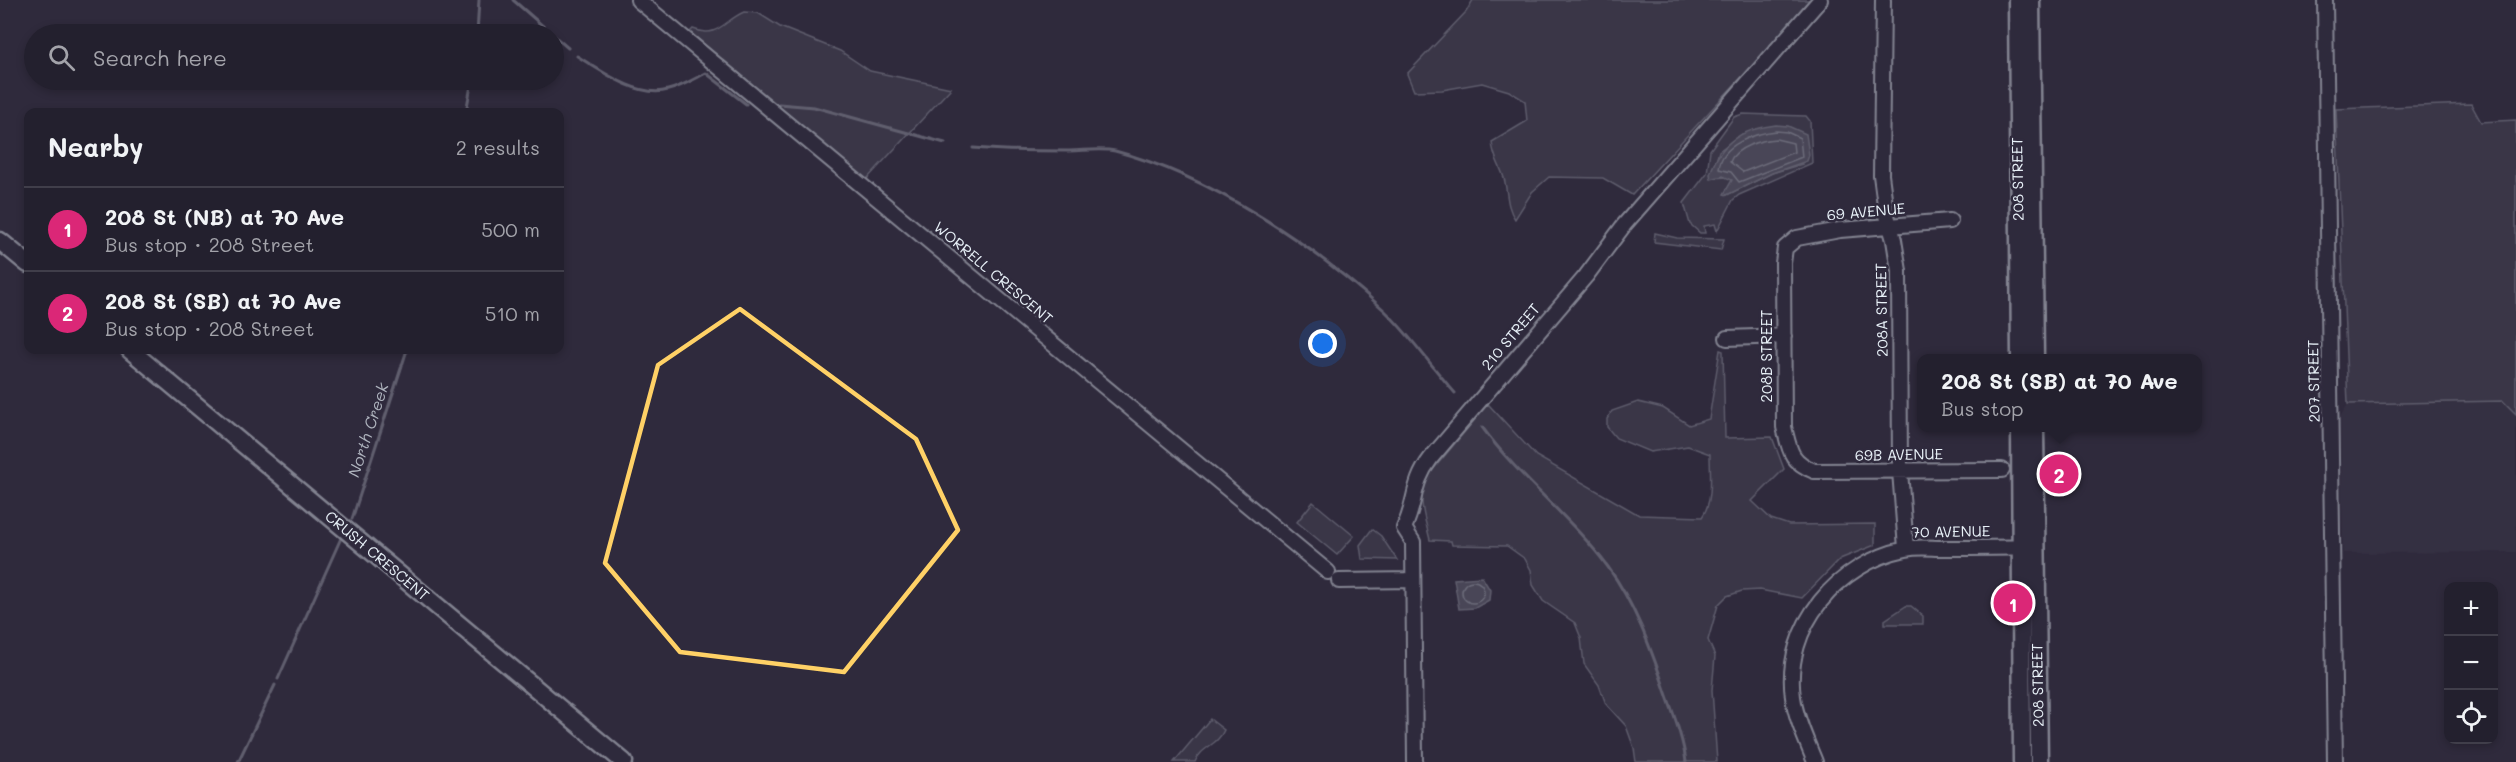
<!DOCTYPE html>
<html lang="en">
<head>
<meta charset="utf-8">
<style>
  :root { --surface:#23202e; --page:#2b2836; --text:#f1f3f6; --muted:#a3a3aa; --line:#403e4a; --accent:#db2777 }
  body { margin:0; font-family:Mali,sans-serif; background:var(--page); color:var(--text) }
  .controls { position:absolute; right:18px; bottom:18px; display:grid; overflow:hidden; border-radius:12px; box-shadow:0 3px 9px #0003 }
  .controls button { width:54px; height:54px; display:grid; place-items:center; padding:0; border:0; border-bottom:2px solid var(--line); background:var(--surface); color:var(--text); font:30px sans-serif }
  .you { position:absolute; left:1323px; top:344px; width:21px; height:21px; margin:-15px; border:4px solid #fff; border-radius:50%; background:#1a73e8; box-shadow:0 0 0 9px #1a73e833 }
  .badge { display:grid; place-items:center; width:39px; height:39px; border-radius:50%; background:var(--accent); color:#fff; font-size:20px; font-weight:700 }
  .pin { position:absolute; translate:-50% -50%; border:3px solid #fff; box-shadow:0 2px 6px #0006 }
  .popup { position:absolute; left:1917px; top:354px; width:285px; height:78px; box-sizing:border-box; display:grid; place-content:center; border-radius:12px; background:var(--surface); filter:drop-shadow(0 2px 4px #0005); font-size:20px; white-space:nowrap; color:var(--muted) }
  .popup b { font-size:22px; color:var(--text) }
  .popup::after { content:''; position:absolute; left:50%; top:100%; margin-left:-12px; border:12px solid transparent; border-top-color:var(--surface) }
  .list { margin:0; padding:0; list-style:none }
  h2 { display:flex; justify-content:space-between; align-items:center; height:78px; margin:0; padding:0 24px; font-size:26px }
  h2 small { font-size:20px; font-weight:400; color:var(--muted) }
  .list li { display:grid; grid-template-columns:39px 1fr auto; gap:18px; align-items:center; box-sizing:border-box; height:84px; padding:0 24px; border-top:2px solid var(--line) }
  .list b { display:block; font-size:22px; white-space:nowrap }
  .list p { margin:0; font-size:20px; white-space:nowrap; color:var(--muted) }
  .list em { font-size:20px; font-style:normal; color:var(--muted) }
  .icon { flex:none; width:33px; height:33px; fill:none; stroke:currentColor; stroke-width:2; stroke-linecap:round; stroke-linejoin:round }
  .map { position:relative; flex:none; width:2516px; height:762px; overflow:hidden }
  .search { position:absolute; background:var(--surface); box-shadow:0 3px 9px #0003; left:24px; top:24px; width:540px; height:66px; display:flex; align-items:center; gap:15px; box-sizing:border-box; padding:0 21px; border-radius:33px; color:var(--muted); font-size:22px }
  .panel { position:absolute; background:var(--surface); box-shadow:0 3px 9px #0003; left:24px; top:108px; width:540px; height:246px; border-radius:12px }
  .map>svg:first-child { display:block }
  .built { fill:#3b3749 }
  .green { fill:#464455; stroke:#979aa6; stroke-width:1.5; fill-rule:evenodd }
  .water { fill:#696978; stroke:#9c9fab; stroke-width:1.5 }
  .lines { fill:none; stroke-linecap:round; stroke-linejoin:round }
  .shore { stroke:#b5bbc5; stroke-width:1.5 }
  .stream { stroke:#9c9fab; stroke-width:3 }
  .minor-casing { stroke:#e8f1f8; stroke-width:18 }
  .major-casing { stroke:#e8f1f8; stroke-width:21 }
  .minor { stroke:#2f2a3d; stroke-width:14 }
  .major { stroke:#2f2a3d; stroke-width:16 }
  .marked { fill:none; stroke:#ffd166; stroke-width:4.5; stroke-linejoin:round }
  .labels { text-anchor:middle; stroke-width:5; stroke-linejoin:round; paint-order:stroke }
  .street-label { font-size:15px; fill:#e8f1f8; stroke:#2f2a3d }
  .water-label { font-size:16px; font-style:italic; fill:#afb4be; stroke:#2f2a3d }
</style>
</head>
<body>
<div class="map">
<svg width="2516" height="762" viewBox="0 0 2516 762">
  <rect width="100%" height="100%" fill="#2f2a3d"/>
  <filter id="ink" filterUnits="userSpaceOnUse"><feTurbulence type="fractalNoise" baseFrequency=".0167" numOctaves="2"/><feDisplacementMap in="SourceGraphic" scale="12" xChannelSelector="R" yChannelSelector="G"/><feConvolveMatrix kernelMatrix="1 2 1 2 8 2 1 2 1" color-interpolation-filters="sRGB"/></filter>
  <g filter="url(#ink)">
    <path class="built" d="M2503,401L2516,414V552L2343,553L2340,417L2348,404Z"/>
    <path class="green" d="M1473,0H1813L1632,195L1603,178L1549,177L1532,192L1515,219C1506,206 1508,193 1504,178C1500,165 1493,157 1492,142L1527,121L1525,101L1509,91L1482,83L1442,90L1414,91L1407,74L1466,12Z
      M744,12L758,13L780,27L840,51L870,71L951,88L866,180L690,32L693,29C718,39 723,21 744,12Z
      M2471,104L2481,122L2516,120V414L2503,401L2348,404L2336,109Z
      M1743,114L1806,116L1810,121L1812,163L1739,195L1733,200L1717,231L1715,224L1704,226L1705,233H1700L1690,224L1684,203L1707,173L1710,150L1734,117ZM1742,134L1802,164L1772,173L1727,195L1732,180L1729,177L1711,178L1719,151Z
      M1655,233L1677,238L1724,239L1721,250L1654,242Z
      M1720,350L1723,351L1725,438L1772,437L1784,469L1752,501L1771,519L1789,525L1875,524V545L1840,559L1802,598L1760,590L1742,591L1727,596L1718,605L1708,640L1715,656L1712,690L1717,762H1636L1634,748L1626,726L1606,704L1599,685L1584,664L1581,638L1575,623L1543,601L1533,585L1531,570L1525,559L1507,546L1452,545L1451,541L1430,540C1425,518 1417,500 1426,478L1488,404L1536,456L1639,515L1702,517C1714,500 1710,474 1710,454L1688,446L1650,452L1616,438L1607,427V419L1612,411L1638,402L1663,408L1689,425L1709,419Z
      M1313,502L1354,536L1337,555L1297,522Z
      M1372,529L1381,536L1397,560L1362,559L1360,545Z
      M1906,606H1911L1923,616V624H1885V620Z
      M1210,719L1224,730C1218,745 1201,747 1195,762H1174Z"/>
    <path class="water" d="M1776,125L1788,126L1806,134L1809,155L1807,161L1772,173L1727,195L1724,194L1732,180L1723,176L1711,179L1710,174C1721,141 1742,129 1776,125Z
      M1482,577L1490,590L1489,600L1475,608L1459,609L1454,579Z"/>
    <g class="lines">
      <path class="shore" d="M1776,131L1787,132L1800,138L1802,157L1739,182L1731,172L1719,169C1721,144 1756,133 1776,131Z
        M1776,139L1793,143L1794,152L1743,172L1730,162C1735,147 1761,140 1776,139Z
        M1462 592a11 11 0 1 1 22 0a11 11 0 1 1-22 0Z"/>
      <path class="stream" d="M513,0L552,34
        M477,34L479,0
        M554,36L568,48
        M577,56C600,70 639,99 668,90C681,87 694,79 706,73L746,104
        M779,104L814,107L945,143
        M466,112L472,80
        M973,148C1005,151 1037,151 1069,151C1083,151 1101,148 1115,151C1210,176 1312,244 1384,310C1410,335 1431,366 1455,393
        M1482,427C1519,478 1571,517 1608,567C1634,603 1650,646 1664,687C1672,711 1683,737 1686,762
        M352,519L407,350
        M278,679L341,538
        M238,762L275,685"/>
      <defs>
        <path id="minor" d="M638,0L1328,572
          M1883,0L1881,175L1886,212L1894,240L1899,271L1900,471L1906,548
          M2325,0L2335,762
          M1950,221L1840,230L1797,238L1785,248L1783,263L1784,427C1790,451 1790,461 1814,471L2002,470
          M1727,338L1784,336
          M1339,581L1413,580
          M1415,762L1413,542L1404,528C1417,501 1411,484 1431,458L1586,276L1624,225L1820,0
          M1815,762C1807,742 1796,719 1793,697C1783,626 1838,563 1906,549C1917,546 1931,548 1942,548C1971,548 2000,548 2029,547"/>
        <path id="major" d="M2017,0L2020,358
          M2031,0L2035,358
          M0,241L28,264
          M130,350L624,762
          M2020,428L2022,762
          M2035,428L2039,762"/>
      </defs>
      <use href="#minor" class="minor-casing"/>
      <use href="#major" class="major-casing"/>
      <use href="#minor" class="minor"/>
      <use href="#major" class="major"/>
    </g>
  </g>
  <path d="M0 0H2516V762H0ZM740,309L916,439L958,530L844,672L680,652L605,563L658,365Z" fill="#2f2a3d" fill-opacity=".55" fill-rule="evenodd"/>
  <path class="marked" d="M740,309L916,439L958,530L844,672L680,652L605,563L658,365Z"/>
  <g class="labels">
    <g class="street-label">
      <text transform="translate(2018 179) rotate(-91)" y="5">208 STREET</text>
      <text transform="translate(1866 212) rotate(-5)" y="5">69 AVENUE</text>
      <text transform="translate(993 273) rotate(40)" y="5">WORRELL CRESCENT</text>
      <text transform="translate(1882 310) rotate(-91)" y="5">208A STREET</text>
      <text transform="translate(1511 337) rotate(-50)" y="5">210 STREET</text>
      <text transform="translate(1767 356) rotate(-90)" y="5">208B STREET</text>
      <text transform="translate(2314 381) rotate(-91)" y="5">207 STREET</text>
      <text transform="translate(1899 455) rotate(-1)" y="5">69B AVENUE</text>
      <text transform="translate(1951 532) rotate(-1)" y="5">70 AVENUE</text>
      <text transform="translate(377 556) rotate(40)" y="5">CRUSH CRESCENT</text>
      <text transform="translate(2038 685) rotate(-91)" y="5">208 STREET</text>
    </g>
    <g class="water-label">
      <text transform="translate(368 430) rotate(-72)" y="6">North Creek</text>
    </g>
  </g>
</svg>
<div class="controls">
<button>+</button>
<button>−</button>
<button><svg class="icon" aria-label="locate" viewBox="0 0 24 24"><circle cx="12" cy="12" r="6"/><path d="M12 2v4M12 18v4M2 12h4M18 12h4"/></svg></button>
</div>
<div class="you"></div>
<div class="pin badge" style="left:2013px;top:603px">1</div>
<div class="pin badge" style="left:2059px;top:474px">2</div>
<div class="popup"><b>208 St (SB) at 70 Ave</b>Bus stop</div>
<div class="search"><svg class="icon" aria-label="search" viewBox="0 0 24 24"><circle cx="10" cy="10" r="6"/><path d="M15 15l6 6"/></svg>Search here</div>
<section class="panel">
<h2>Nearby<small>2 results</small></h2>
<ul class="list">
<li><span class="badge">1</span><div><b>208 St (NB) at 70 Ave</b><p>Bus stop · 208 Street</p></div><em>500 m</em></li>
<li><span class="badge">2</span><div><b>208 St (SB) at 70 Ave</b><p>Bus stop · 208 Street</p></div><em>510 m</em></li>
</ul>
</section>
</div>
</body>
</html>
